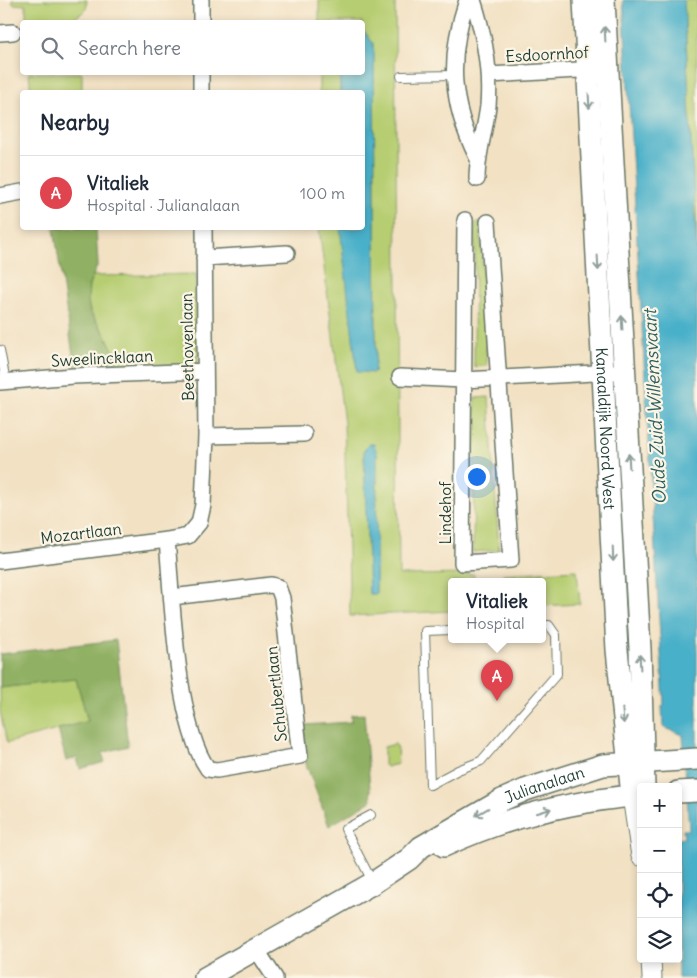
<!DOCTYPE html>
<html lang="en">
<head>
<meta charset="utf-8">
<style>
  :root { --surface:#fff; --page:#f2f2f3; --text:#1f2937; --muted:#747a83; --line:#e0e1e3; --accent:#d1495b }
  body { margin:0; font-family:Delius,sans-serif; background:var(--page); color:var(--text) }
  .controls { position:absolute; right:15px; bottom:15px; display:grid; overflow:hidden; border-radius:5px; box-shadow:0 2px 8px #0003 }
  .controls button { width:45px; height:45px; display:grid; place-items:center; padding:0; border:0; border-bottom:1px solid var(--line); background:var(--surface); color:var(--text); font:25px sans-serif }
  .you { position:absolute; left:476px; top:476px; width:18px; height:18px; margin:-12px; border:4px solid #fff; border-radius:50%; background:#1a73e8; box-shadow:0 0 0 8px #1a73e833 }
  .badge { display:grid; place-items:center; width:32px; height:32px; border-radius:50%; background:var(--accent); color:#fff; font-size:16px; font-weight:700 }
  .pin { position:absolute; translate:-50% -41px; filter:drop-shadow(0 1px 2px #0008) }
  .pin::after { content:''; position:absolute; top:26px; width:18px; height:15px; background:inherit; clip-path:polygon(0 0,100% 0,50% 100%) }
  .popup { position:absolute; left:448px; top:578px; width:98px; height:65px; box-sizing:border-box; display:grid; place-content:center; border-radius:5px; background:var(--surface); filter:drop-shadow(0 1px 4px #0005); font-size:16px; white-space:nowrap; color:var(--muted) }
  .popup b { font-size:19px; color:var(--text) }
  .popup::after { content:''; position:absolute; left:50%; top:100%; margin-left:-10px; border:10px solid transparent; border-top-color:var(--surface) }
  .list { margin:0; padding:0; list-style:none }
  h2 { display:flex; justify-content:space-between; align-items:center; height:65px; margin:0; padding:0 20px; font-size:21px }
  h2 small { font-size:16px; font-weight:400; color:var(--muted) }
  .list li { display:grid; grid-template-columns:32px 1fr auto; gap:15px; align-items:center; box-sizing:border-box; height:75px; padding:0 20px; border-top:1px solid var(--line) }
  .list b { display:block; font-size:19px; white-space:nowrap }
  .list p { margin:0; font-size:16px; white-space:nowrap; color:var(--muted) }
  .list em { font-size:16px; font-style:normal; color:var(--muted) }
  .icon { flex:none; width:28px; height:28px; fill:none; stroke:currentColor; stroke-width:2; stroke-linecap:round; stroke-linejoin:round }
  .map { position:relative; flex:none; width:697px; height:978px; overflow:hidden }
  .search { position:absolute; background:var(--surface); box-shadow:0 2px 8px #0003; left:20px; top:20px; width:345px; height:55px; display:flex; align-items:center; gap:12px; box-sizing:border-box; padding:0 18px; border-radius:5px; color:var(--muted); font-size:19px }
  .panel { position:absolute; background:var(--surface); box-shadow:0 2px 8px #0003; left:20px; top:90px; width:345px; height:140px; border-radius:5px }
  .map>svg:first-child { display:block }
  .green { fill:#b6cd71; stroke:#6a8552; fill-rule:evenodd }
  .forest { fill:#90b063; stroke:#58764c }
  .water { fill:#4ab0c9; stroke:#34767e }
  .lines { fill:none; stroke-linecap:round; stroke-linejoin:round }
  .service-casing { stroke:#697666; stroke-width:10 }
  .minor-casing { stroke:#697666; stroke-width:18 }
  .tertiary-casing { stroke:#697666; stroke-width:21 }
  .secondary-casing { stroke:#697666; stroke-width:24 }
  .service { stroke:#fff; stroke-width:8 }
  .minor { stroke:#fff; stroke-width:15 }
  .tertiary { stroke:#fff; stroke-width:19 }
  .secondary { stroke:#fff; stroke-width:21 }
  .oneway { stroke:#8f9e9a }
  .labels { text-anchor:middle; stroke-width:4.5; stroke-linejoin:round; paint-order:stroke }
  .street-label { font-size:16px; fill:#1f3d34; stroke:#fcf5e5 }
  .water-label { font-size:18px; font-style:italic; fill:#2c6061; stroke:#fcf5e5 }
</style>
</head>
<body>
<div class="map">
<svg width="697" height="978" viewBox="0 0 697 978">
  <rect width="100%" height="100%" fill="#fcf5e5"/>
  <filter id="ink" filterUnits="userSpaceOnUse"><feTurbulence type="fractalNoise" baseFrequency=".02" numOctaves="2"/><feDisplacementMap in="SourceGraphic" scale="10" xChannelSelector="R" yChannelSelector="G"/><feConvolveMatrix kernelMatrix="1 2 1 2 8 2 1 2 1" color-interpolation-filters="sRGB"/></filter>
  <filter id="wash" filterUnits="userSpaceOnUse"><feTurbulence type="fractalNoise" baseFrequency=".0096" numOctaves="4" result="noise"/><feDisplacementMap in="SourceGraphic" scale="20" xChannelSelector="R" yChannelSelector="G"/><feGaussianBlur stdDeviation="1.12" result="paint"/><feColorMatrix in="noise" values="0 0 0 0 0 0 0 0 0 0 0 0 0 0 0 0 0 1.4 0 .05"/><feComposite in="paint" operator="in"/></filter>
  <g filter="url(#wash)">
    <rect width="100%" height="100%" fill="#f2e1c3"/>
    <path class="green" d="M12,0H87L86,10L76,17L75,22H26V5L13,4Z
      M319,0H395L399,575L474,574L473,582H452V611L350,616L344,423L319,228H340L374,373L376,351L374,55L368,36L363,30L362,22H319ZM368,444L377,454L376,594H369L364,451Z
      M684,0H697V255Z
      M29,73H82V92H31Z
      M319,73H340V92H319Z
      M480,222L487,366L474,367L475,223Z
      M196,274L198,368L118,372C115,360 113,349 107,338C95,314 78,307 93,276Z
      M489,397L499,550L473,552L475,398Z
      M577,570L580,604L542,606V582H503V574Z
      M76,678L88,722L7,743L0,712V688Z
      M395,744L397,746L398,764L386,767L384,765V747Z"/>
    <path class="forest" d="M54,228H96L98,264L89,285L88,300L90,313L106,336L115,354L118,372L76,375Z
      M116,640L128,746L102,753L105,762L80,769L77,758L66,761L58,729L88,721L76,679L0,688V654Z
      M364,714L371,801L329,826L306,764L304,725L351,722V715Z"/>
    <path class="water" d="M623,0H684L697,255V978H678V839L684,838L683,830H689L683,735L663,727L662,706L664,705Z
      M363,30L373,43L374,55L376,351L374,373L357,372L340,228H362V92H340V73L362,72Z
      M368,444H374L377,454L376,594H369L364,451Z"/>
  </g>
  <g filter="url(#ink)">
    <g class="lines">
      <defs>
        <path id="service" d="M401,76L455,75
          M0,350L6,382
          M452,630L425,631L430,785L458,770L481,761L557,674L556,635L549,625H542
          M371,815L345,829L372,881"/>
        <path id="minor" d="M201,0V22
          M467,0C448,57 450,103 477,157
          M473,0C484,34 491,70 488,106C485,131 477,154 477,179
          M0,33L13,32
          M201,72V92
          M489,75L597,69
          M0,196L22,192
          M465,220L462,563L511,560L488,222
          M204,258L287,253
          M400,377L463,380L613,372
          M0,382L73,376L205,371
          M206,436L304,434
          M167,540C172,596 176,725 208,769L217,770L300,756L282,598L278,587L271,585L172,597
          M0,561L167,540L188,536L199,523L203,505L206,436L204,228
          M256,949L275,978"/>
        <path id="tertiary" d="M632,796L641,856
          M651,959L652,978"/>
        <g id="secondary">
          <path id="s1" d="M584,0L617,650L632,796"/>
          <path d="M604,0L640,649L644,787"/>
          <path d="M678,792L697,791"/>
          <path d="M444,846C506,817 573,801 641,795"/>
          <path id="s2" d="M205,978L373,883L409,859L421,847L502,800L525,790L603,765L697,759"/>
        </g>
      </defs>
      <use href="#service" class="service-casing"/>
      <use href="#minor" class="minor-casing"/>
      <use href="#tertiary" class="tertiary-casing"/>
      <use href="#secondary" class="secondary-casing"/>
      <use href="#service" class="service"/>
      <use href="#minor" class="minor"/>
      <use href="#tertiary" class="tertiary"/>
      <use href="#secondary" class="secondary"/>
    </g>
    <defs><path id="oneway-shaft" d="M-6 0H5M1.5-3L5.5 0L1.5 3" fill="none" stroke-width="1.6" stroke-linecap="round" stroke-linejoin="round" transform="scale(1.25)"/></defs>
    <g class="oneway">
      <use href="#oneway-shaft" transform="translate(605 34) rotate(-93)"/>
      <use href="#oneway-shaft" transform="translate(589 101) rotate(87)"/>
      <use href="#oneway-shaft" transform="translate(598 263) rotate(87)"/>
      <use href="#oneway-shaft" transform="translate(622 323) rotate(-93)"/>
      <use href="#oneway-shaft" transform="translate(629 461) rotate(-93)"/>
      <use href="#oneway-shaft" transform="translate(613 554) rotate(88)"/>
      <use href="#oneway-shaft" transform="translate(640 662) rotate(-93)"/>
      <use href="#oneway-shaft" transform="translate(623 716) rotate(85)"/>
      <use href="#oneway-shaft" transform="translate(544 811) rotate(-17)"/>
      <use href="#oneway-shaft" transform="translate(482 812) rotate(149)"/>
    </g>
  </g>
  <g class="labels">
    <g class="street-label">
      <text transform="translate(547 54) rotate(-3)" y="6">Esdoornhof</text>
      <text transform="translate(187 347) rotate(-91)" y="6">Beethovenlaan</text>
      <text transform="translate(102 358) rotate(-3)" y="6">Sweelincklaan</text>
      <text dy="6" stroke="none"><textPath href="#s1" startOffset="429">Kanaaldijk Noord West</textPath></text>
      <text transform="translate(445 513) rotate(-90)" y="6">Lindehof</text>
      <text transform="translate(81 533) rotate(-7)" y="6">Mozartlaan</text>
      <text transform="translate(276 694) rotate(-96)" y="6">Schubertlaan</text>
      <text dy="6" stroke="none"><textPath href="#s2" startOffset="392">Julianalaan</textPath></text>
    </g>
    <g class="water-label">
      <text transform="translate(655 407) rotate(-93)" y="6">Oude Zuid-Willemsvaart</text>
    </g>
  </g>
</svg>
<div class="controls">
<button>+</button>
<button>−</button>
<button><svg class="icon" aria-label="locate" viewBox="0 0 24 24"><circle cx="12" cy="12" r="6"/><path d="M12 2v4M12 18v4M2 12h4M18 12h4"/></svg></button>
<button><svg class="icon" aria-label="layers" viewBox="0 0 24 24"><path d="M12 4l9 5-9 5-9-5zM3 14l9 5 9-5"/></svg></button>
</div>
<div class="you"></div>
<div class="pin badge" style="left:497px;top:701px;background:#e0444e">A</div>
<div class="popup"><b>Vitaliek</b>Hospital</div>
<div class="search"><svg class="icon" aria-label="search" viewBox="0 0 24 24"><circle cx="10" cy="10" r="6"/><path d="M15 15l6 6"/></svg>Search here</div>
<section class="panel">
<h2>Nearby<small></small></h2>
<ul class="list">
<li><span class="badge" style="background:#e0444e">A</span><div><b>Vitaliek</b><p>Hospital · Julianalaan</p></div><em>100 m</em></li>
</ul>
</section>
</div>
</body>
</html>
